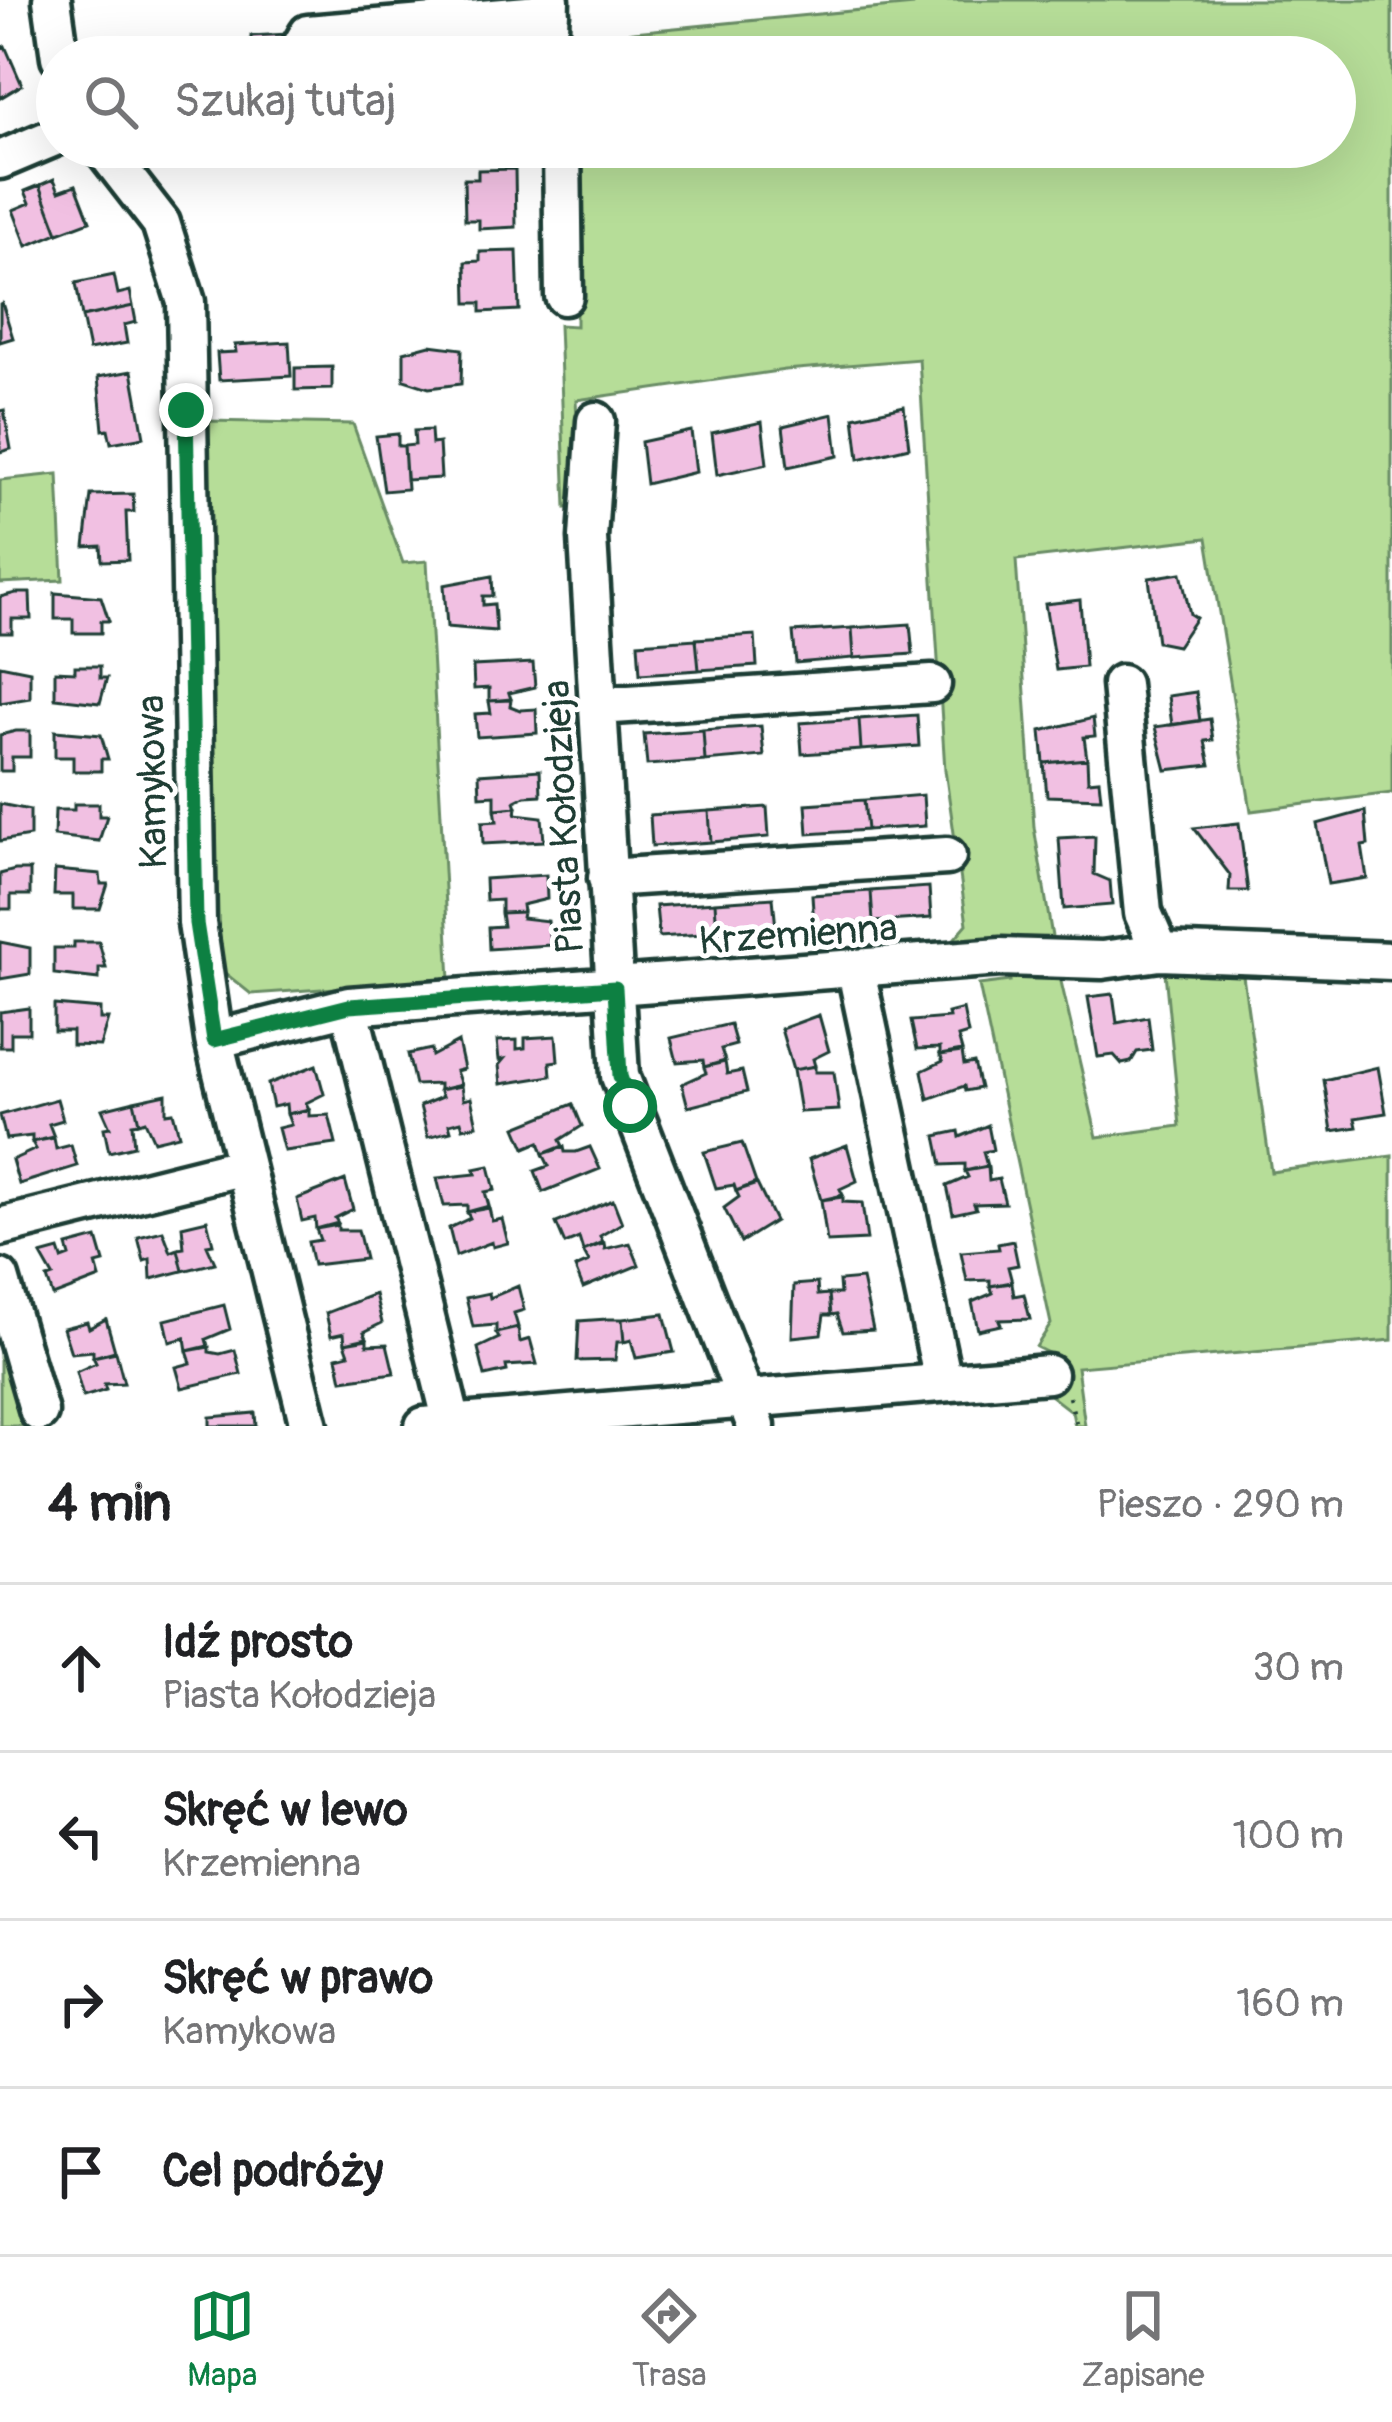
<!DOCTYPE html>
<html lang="pl">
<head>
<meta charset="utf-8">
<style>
  :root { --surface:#fff; --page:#f6f6f6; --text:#202124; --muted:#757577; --line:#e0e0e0; --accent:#0b8043 }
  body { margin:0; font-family:Pangolin,sans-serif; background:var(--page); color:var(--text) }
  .stop { position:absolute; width:36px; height:36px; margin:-27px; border:9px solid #0b8043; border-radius:50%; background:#fff }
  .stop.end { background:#0b8043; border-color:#fff; box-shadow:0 3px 12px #0008 }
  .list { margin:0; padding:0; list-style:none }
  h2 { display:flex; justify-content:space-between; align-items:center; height:156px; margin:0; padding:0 48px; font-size:51px }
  h2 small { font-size:39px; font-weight:400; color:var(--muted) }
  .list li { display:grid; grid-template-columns:78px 1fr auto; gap:36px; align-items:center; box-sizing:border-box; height:168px; padding:0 48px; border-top:3px solid var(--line) }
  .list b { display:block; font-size:45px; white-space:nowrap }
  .list p { margin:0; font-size:39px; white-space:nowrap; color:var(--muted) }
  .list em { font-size:39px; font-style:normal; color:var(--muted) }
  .icon { flex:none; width:66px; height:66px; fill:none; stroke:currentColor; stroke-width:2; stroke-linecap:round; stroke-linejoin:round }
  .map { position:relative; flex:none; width:1392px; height:1426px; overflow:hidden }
  .search { position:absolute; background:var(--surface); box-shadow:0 12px 48px #0002; left:36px; right:36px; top:36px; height:132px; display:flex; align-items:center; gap:30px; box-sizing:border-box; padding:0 42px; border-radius:66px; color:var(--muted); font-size:45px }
  .sheet { height:828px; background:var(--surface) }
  nav { display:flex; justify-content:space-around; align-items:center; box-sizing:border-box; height:168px; border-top:3px solid var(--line); background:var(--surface); font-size:33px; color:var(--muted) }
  nav a { display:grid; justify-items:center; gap:6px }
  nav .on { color:var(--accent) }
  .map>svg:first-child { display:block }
  .green { fill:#b6dd98; stroke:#6a8d66; stroke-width:3 }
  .building { fill:#f1c0e2; stroke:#1f3d34; stroke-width:3 }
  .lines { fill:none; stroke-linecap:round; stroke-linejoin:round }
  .minor-casing { stroke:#1f3d34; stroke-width:45 }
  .path { stroke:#1f3d34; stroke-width:4.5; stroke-dasharray:3 9; stroke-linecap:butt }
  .minor { stroke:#fff; stroke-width:36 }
  .route { stroke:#0b8043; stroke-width:15 }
  .labels { text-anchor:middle; stroke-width:10; stroke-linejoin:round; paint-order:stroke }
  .street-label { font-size:39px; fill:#1f3d34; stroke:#fff }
</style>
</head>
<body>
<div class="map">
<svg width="1392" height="1426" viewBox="0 0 1392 1426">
  <rect width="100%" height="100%" fill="#fff"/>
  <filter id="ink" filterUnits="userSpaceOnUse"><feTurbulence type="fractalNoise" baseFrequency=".00833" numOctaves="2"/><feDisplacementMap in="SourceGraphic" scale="24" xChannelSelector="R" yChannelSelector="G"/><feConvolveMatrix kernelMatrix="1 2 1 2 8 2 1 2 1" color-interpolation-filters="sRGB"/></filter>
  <g filter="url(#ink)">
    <path class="green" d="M914,0H1392V793L1251,811L1207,538L1016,560L1034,827L1054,949L948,946L967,924L945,770L919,359L785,370L576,400L582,506L566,508L559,325L576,326V147H1335V57H572L571,38L913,5Z
      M206,421L353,424L403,563L427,561L450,980L251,994L210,961Z
      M58,474L63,580L0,583V480Z
      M1008,971L1059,973L1097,1137L1180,1126L1165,972L1243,976L1271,1172L1392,1156V1340L1077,1367L1085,1426H1075L1072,1412L1047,1393L1044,1380L1061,1379L1056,1357L1036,1347L1051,1324L979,985L1010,981Z
      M0,1328L30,1426H0Z"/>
    <path class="building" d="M288,34L290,57H226L251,52V36Z
      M175,40L176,57H122L121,43Z
      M5,46L22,85L0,98V48Z
      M160,147H185L186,158L171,159V152H160Z
      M515,169L516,227L479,229V220H465L464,179H478V170Z
      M54,179L59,191L76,185L90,221L58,233L40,185Z
      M40,185L58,233L27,246L13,210L30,203L25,191Z
      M517,251L519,310L481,312V303H467L466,262L480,261V252Z
      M114,275L118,294L130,291L133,306L82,317L76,283Z
      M2,303L13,338L0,342V304Z
      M133,306L136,322L124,325L127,343L89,350L82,317Z
      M289,342L291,376L219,380L217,353L236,352L235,345Z
      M430,345L462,349L461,384L429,388L404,380V352Z
      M332,367V389L295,390V368Z
      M132,371L144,437L111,443L108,429L103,430L98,377Z
      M904,406L909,447L859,459L854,417Z
      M4,410L11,449L0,452V411Z
      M833,414L838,456L788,467L783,426Z
      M762,422L767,464L717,475L712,433Z
      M431,430L432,444L439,443L441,478L406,480L404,446L415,445L414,431Z
      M691,431L696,472L646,484L641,442Z
      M398,434V446H404L407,489L384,491L376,436Z
      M133,494L134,512H126L128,560L102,561L101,546L85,547L91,495Z
      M1181,573L1190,614L1196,618L1177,646L1157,642L1149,578Z
      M492,576L493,596H483V605L494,604L496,631L447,627L444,585Z
      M16,593H30L31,619H12V633H0V597Z
      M55,593L101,597L109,621H101V633H73V619H55Z
      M1080,600L1085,667L1056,670L1045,604Z
      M910,624L913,654L854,658L852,628Z
      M852,628L854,658L796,663L793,632Z
      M755,635L757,666L699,670L696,639Z
      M696,639L699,670L640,674L638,643Z
      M533,663L535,687L509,693L511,699L489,701V688L474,689L473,666Z
      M0,665L30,671V698L0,703Z
      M75,666H100V678H107L100,703L55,698V671L75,672Z
      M1196,692L1200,721L1172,725L1168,696Z
      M511,700L510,706L520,710L536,709L537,733L477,737L475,714L491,713L489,701Z
      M917,715L919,746L861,750L859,719Z
      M1093,718L1095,736L1084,737L1087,759L1044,763L1041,731Z
      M859,719L861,750L802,754L800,723Z
      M1210,719L1213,740L1205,741L1210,765L1166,770L1155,727Z
      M761,726L764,756L705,761L703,730Z
      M703,730L705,761L647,765L644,734Z
      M16,731H30V757H12V771H0V735Z
      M55,731L101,735L108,759H101V771H73V757H55Z
      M1087,759L1088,781L1099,780L1101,798L1047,796L1044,763Z
      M540,770L541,795L525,796L515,801L517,807L495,809V795L480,796L479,774Z
      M923,795L925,826L867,830L864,800Z
      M864,800L867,830L808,834L806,804Z
      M0,804L30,810V836L0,841Z
      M74,804H99V816H107L99,841L54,836L55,810H74Z
      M767,807L769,837L711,842L709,811Z
      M495,809L517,807L516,814L542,817L544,841L483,844L482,822L497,821Z
      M709,811L711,842L652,846L650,815Z
      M1365,811L1368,845L1362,846L1367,878L1328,884L1317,824Z
      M1239,823L1248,891H1229L1230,875L1194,828Z
      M1095,836L1094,874L1110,881L1112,905L1064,909L1059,838Z
      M15,870H30V895H11V909H0V874Z
      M55,870L100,874L101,884H108L100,909H73V895H54Z
      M546,875L547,899L522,905L523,912L501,913V900L486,901L485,879Z
      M929,887L931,918L873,922L871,891Z
      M871,891L873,922L814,926L812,895Z
      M773,898L776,928L717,933L715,902Z
      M715,902L717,933L659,937L656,906Z
      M501,913L523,912L522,918L548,921L550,945L489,949L488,927L503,926Z
      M0,942L30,948V974L0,979Z
      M74,942H99L106,968H99V979L54,974V948H74Z
      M1113,994L1117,1023L1148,1017L1152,1050L1137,1052L1131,1062L1122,1064L1114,1055L1098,1057L1088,997Z
      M54,1005L100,1009V1019H108L100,1046L72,1045V1031H54Z
      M29,1008V1033H11V1047H0V1012Z
      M963,1009L968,1034L958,1037L962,1051L940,1055V1048L917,1049L911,1021L949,1018L948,1013Z
      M819,1015L829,1051L813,1059L815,1066L793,1070L781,1029Z
      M730,1024L736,1045L721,1049L725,1061L704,1067L703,1060L677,1062L671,1038Z
      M556,1036L558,1061L550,1062L551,1076L501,1084L499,1065L504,1059L499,1060L497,1041L517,1040V1049L525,1048V1038Z
      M458,1042L464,1069L456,1071L461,1085L439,1090V1084L415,1085L408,1054L431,1049L432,1056Z
      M962,1052L964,1065L974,1063L980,1088L965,1091L964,1086L928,1099L922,1071L943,1061L940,1055Z
      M725,1062L727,1074L742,1071L747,1092L688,1107L682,1084L706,1073L704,1067Z
      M316,1065L324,1094L306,1103L309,1109L287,1114L286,1104L273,1107L268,1084Z
      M815,1066V1072H834L839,1110L800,1112L793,1070Z
      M1378,1067L1386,1113L1355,1118L1357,1127L1332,1131L1324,1080Z
      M461,1086L463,1100L471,1098L477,1125L463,1128L461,1121L449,1124L451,1131L428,1137L420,1106L442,1097L439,1090Z
      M166,1094V1113L173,1112L179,1135L154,1141L145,1121L139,1123L134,1101Z
      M57,1099L63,1120L49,1124L54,1137L32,1142V1136L6,1139L0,1115Z
      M134,1101L139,1123L132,1124L134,1146L109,1152L104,1128L110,1127L102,1109Z
      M573,1104L582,1126L560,1140L563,1146L543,1154L539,1142L525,1148L516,1127Z
      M309,1110V1116L329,1115L336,1144L284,1151L278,1128L291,1125L287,1114Z
      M988,1125L993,1150L983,1152L987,1166L965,1171V1164L942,1165L936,1136L959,1131L960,1137Z
      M54,1138L56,1149L71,1145L77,1166L19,1184L12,1160L36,1149L32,1142Z
      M742,1143L756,1183L736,1191L734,1185L716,1188L704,1152Z
      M847,1145L857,1181L840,1189L843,1195L821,1200L809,1159Z
      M564,1147L565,1152H576L590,1147L600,1169L543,1192L535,1171L549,1166L543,1154Z
      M489,1166L495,1190L485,1192L489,1206L467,1212V1205L444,1206L437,1178L476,1174L474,1169Z
      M988,1167L989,1181L999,1179L1005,1203L974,1204L976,1209L953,1214L947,1186L968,1177L965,1171Z
      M345,1180L353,1209L335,1218L338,1223L316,1229L315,1218L302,1221L297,1199Z
      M757,1184L775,1221L741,1242L724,1208L739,1197L736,1191Z
      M843,1197V1202L862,1203L867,1240L827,1242L821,1200Z
      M613,1200L622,1223L600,1236L603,1242L583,1251L579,1238L565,1244L556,1223Z
      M489,1208L492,1221L502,1219L508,1243L493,1247L492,1242L456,1256L449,1228L470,1218L467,1212Z
      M207,1220L213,1244L207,1245L215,1263L183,1271L178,1249L184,1248L182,1226Z
      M338,1225V1230H358L365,1259L313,1265L308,1242L320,1240L316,1229Z
      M163,1231L171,1252L178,1249L183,1271L151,1279L150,1259L144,1261L138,1237Z
      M97,1238L104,1262L96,1264L100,1278L53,1296L47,1278L53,1276L41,1255L59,1250L62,1259L70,1256L67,1246Z
      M1013,1241L1018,1265L1008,1267L1012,1282L990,1286V1280L967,1281L961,1252L999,1249L998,1244Z
      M604,1243L605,1249L630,1243L639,1265L583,1288L575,1268L589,1262L583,1251Z
      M862,1279L873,1330L843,1332L837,1314L831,1315L829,1294H840L839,1281Z
      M817,1283L818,1295L829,1294L831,1315H824L821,1334L792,1337L794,1285Z
      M1012,1283L1014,1296L1024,1294L1030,1319L999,1320L1001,1325L978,1330L972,1302L993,1293L990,1286Z
      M518,1286L524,1310L514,1313L518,1327L496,1333V1325L473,1327L466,1298L489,1293L490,1298Z
      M375,1294L382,1323L364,1332L367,1338L345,1343L344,1333L331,1336L326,1313Z
      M224,1305L230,1329L206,1339L208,1346L187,1351L185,1338L170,1342L165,1320Z
      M664,1314L674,1352L636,1358L631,1340L624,1342L622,1319Z
      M106,1319L115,1351L93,1357V1351L71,1353L63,1328L87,1322L89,1328Z
      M607,1319H622L624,1342H617L615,1360L577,1361L579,1321Z
      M518,1328L520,1342L530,1339L537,1364L506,1366L507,1371L485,1376L478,1348L499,1338L496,1333Z
      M367,1339V1345L387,1344L394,1373L342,1380L337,1357L349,1354L345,1343Z
      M209,1347V1352L220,1354L235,1350L241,1374L182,1388L176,1367L191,1363L187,1351Z
      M116,1352L124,1383L104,1384L106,1390L83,1397L76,1372L96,1363L93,1357Z
      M255,1413L256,1426H210V1417Z"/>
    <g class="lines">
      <defs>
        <path id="minor" d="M52,0L60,57
          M295,57L308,34L550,13
          M548,57L550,0
          M102,147L161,223L186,302L197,923L214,1040L309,1426
          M562,147L564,296
          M0,160L57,136
          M596,421L588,538L620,1076L756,1426
          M1121,684L1143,913L1160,952
          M598,706L932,684
          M607,878L947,856
          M856,971L943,1381
          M349,1006L452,1423
          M214,1040L349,1006L1001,957L1102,960L1160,952L1392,961
          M0,1227L244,1166
          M0,1278L39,1412
          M424,1426L1048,1374"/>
      </defs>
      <use href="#minor" class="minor-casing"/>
      <path class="path" d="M1069,1397L1077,1426"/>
      <use href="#minor" class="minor"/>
    </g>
  </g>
  <g class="lines" filter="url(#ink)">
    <path class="route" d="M186,410L196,923L214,1040L349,1006L615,988L620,1076L630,1106"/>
  </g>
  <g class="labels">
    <g class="street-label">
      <text transform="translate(151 782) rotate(-91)" y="14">Kamykowa</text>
      <text transform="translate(562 817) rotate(-93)" y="14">Piasta Kołodzieja</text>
      <text transform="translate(798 933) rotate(-4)" y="14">Krzemienna</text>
    </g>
  </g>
</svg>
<div class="stop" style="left:630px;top:1106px"></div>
<div class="stop end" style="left:186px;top:410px"></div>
<div class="search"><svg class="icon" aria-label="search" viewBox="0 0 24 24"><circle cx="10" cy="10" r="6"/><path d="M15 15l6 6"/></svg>Szukaj tutaj</div>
</div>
<section class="sheet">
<h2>4 min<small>Pieszo · 290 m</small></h2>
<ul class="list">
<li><svg class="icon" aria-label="ahead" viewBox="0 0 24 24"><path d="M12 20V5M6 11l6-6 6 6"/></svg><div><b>Idź prosto</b><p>Piasta Kołodzieja</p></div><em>30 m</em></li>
<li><svg class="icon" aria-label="left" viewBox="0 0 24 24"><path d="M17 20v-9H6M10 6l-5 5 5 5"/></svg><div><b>Skręć w lewo</b><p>Krzemienna</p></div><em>100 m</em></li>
<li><svg class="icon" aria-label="right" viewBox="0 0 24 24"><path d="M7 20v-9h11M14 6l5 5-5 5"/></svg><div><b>Skręć w prawo</b><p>Kamykowa</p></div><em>160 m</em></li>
<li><svg class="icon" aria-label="arrive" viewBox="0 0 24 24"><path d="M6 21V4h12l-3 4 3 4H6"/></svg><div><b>Cel podróży</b></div></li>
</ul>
</section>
<nav>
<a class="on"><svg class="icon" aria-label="map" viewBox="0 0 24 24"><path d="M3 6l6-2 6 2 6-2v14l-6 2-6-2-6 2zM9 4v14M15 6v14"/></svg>Mapa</a>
<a><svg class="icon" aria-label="directions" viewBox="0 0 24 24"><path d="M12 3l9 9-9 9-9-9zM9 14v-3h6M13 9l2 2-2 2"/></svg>Trasa</a>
<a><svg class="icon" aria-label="saved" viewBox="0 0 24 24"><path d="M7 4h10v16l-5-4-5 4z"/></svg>Zapisane</a>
</nav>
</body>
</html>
